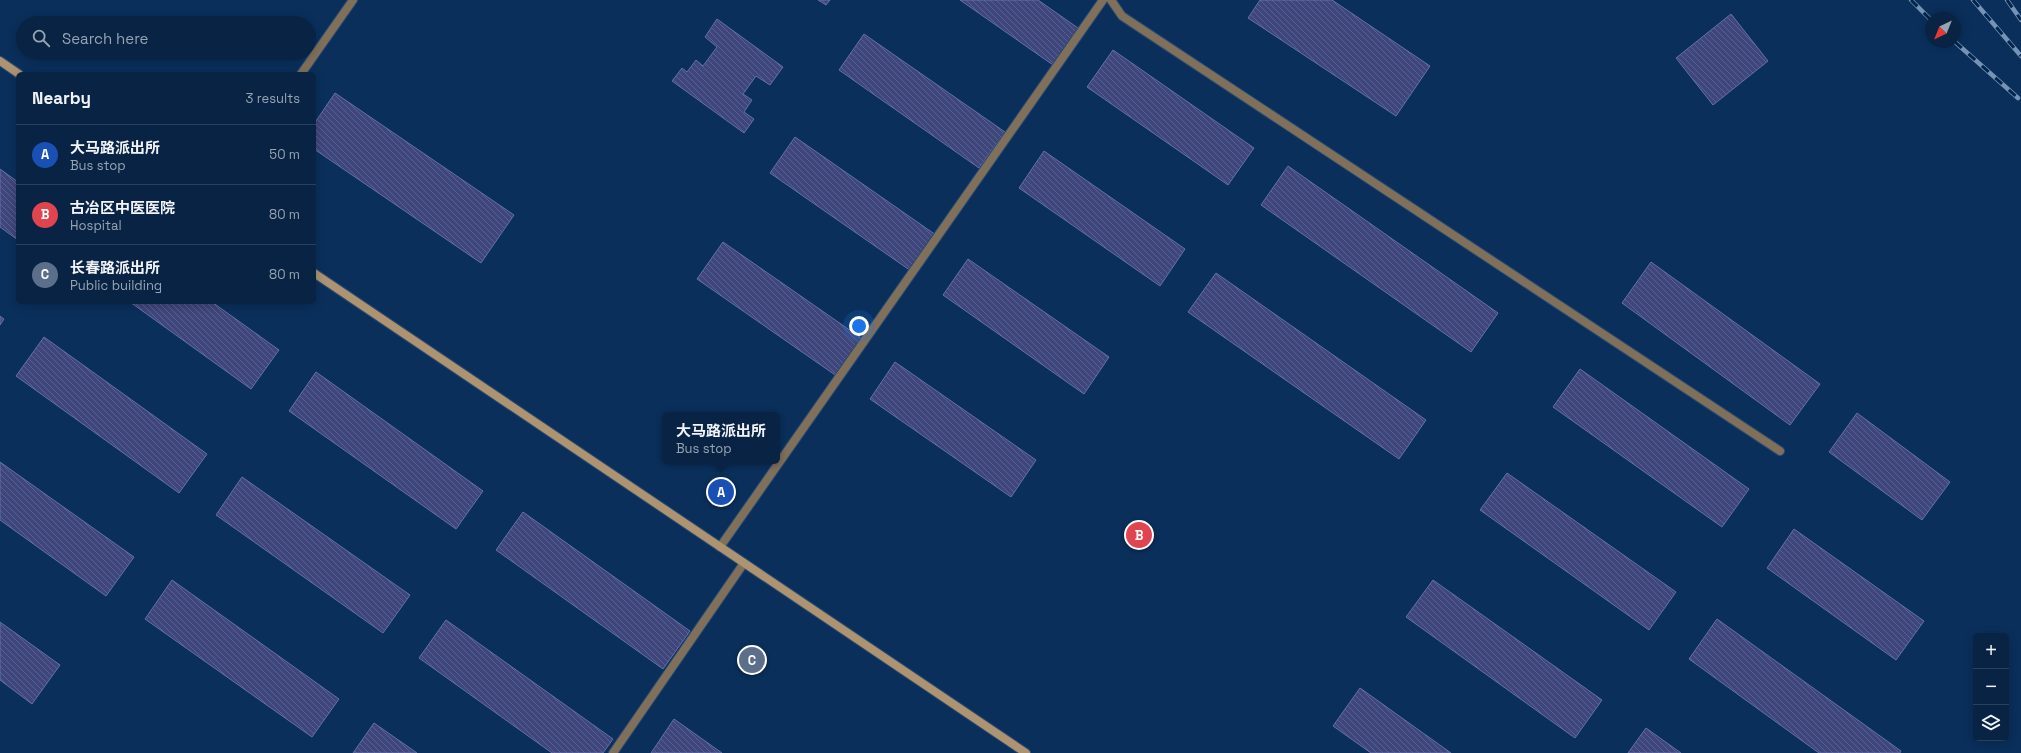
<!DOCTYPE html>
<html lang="en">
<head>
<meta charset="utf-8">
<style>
  :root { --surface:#082344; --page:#112b4b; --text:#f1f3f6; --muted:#98a4b2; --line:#29405d; --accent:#2563eb }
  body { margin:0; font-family:"Space Grotesk","Noto Sans SC",sans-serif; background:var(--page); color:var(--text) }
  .controls { position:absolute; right:12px; bottom:12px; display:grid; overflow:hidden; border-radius:6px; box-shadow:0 2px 10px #0003 }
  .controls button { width:36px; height:36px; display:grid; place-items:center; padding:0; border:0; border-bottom:1px solid var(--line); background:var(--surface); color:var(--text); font:20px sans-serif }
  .compass { position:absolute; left:1925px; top:12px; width:36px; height:36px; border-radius:50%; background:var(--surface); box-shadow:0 2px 10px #0003; rotate:223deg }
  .you { position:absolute; left:859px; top:326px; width:14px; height:14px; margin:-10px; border:3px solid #fff; border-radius:50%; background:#1a73e8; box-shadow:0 0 0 6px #1a73e833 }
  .badge { display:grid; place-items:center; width:26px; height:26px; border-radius:50%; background:var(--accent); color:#fff; font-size:13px; font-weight:700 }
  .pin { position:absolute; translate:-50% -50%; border:2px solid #fff; box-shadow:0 1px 4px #0006 }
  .popup { position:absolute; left:662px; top:412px; width:118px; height:52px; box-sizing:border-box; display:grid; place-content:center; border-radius:6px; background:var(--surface); filter:drop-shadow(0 1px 3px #0005); font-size:13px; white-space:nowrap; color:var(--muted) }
  .popup b { font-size:15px; color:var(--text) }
  .popup::after { content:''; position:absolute; left:50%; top:100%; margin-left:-8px; border:8px solid transparent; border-top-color:var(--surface) }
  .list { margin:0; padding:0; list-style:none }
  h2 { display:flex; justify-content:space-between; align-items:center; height:52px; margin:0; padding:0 16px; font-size:17px }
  h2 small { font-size:13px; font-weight:400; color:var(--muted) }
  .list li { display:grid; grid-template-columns:26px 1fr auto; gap:12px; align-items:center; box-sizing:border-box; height:60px; padding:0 16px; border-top:1px solid var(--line) }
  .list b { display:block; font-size:15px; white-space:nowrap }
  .list p { margin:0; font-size:13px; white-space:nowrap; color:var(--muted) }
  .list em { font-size:13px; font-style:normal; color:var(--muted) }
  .icon { flex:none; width:22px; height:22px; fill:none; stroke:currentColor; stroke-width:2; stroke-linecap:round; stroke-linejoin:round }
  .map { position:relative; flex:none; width:2021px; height:753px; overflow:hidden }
  .search { position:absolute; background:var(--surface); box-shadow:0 2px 10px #0003; left:16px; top:16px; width:300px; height:44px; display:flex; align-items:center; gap:10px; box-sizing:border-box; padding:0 14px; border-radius:22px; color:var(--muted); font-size:15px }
  .panel { position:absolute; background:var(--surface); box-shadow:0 2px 10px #0003; left:16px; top:72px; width:300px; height:232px; border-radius:6px }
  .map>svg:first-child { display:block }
  .building { fill:url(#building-back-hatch); stroke:#656fa8 }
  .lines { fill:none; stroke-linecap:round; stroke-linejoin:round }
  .street-casing { stroke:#284b74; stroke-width:10 }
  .secondary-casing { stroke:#284b74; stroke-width:10 }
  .street { stroke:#80705a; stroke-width:8 }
  .secondary { stroke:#ad9370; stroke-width:8 }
  .rail-casing { stroke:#7692b4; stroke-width:4.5 }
  .rail { stroke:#00254f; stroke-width:3; stroke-dasharray:9; stroke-linecap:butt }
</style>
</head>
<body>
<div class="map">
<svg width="2021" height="753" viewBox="0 0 2021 753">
  <defs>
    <pattern id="building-back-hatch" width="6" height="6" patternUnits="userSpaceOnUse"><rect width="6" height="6" fill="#3e467b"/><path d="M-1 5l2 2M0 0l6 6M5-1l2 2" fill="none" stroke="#58608e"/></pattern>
  </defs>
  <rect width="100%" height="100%" fill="#0a2f5b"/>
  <path class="building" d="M818,0H830L826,5Z
    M960,0H1038L1078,28L1053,65Z
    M1260,0H1332L1430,66L1396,116L1248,18Z
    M1731,14L1768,61L1713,105L1676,58Z
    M717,19L783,67L770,85L756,76L743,94L752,100L744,112L754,119L744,133L672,81L682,68L687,72L696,60L703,66L717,47L705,37Z
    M864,34L1005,132L979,168L839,70Z
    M1113,50L1254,148L1228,185L1087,87Z
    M335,93L514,215L481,263L314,149V124Z
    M795,137L936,235L911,271L770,173Z
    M1044,151L1185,249L1160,286L1019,188Z
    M1288,166L1498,313L1471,352L1261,205Z
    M0,169L18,182V240L0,227Z
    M723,242L864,340L838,377L697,279Z
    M968,259L1109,357L1084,394L943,295Z
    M1651,262L1820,384L1790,425L1622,303Z
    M1216,273L1426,420L1399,459L1188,312Z
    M130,302H212L279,350L251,389Z
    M0,316L4,319L0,325Z
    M44,337L207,454L179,493L16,376Z
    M895,362L1036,460L1011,497L870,399Z
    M1580,369L1749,489L1722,527L1553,407Z
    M316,372L483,491L456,529L289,411Z
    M1857,413L1950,482L1922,520L1829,452Z
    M0,462L134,557L106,596L0,520Z
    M1507,473L1676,592L1649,630L1480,510Z
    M242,477L410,595L383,633L216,515Z
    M523,512L690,631L663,669L496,550Z
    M1794,529L1924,621L1896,660L1767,568Z
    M172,580L339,699L312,737L145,619Z
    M1433,580L1602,700L1575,738L1406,617Z
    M1717,619L1901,751L1900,753H1819L1689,659Z
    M446,620L613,739L603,753H552L419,658Z
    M0,622L60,665L32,704L0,680Z
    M1360,688L1451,753H1371L1333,726Z
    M674,719L722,753H651Z
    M374,723L417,753H353Z
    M1646,728L1681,753H1628Z"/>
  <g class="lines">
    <defs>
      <path id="street" d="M1111,0L1122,16L1780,451
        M301,74L353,0
        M720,547L1103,0
        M613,753L744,563"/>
      <path id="secondary" d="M0,61L19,74
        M314,273L1026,753"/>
    </defs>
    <use href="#street" class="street-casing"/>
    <use href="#secondary" class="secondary-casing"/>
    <use href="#street" class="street"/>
    <use href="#secondary" class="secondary"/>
    <defs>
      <path id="rail" d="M1911,0L1931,20
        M1973,0L2021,56
        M2007,0L2021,20
        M1955,42L2018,98"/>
    </defs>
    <use href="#rail" class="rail-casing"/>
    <use href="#rail" class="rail"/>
  </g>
</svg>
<div class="controls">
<button>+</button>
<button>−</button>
<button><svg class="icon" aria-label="layers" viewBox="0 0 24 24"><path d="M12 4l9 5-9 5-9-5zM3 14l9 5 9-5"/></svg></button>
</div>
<svg class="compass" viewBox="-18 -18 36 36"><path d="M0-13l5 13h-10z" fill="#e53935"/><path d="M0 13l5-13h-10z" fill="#98a4b2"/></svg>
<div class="you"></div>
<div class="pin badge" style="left:721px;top:492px;background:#1a4fb4">A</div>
<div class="popup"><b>大马路派出所</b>Bus stop</div>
<div class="pin badge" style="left:1139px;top:535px;background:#e0444e">B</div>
<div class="pin badge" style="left:752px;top:660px;background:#5c6f8a">C</div>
<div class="search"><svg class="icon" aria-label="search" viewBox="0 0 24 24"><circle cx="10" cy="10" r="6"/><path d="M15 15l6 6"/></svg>Search here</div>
<section class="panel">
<h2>Nearby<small>3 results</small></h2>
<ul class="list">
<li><span class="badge" style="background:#1a4fb4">A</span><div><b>大马路派出所</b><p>Bus stop</p></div><em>50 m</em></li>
<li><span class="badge" style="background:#e0444e">B</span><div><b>古冶区中医医院</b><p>Hospital</p></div><em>80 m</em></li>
<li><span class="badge" style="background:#5c6f8a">C</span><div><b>长春路派出所</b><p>Public building</p></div><em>80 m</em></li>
</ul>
</section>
</div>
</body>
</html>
